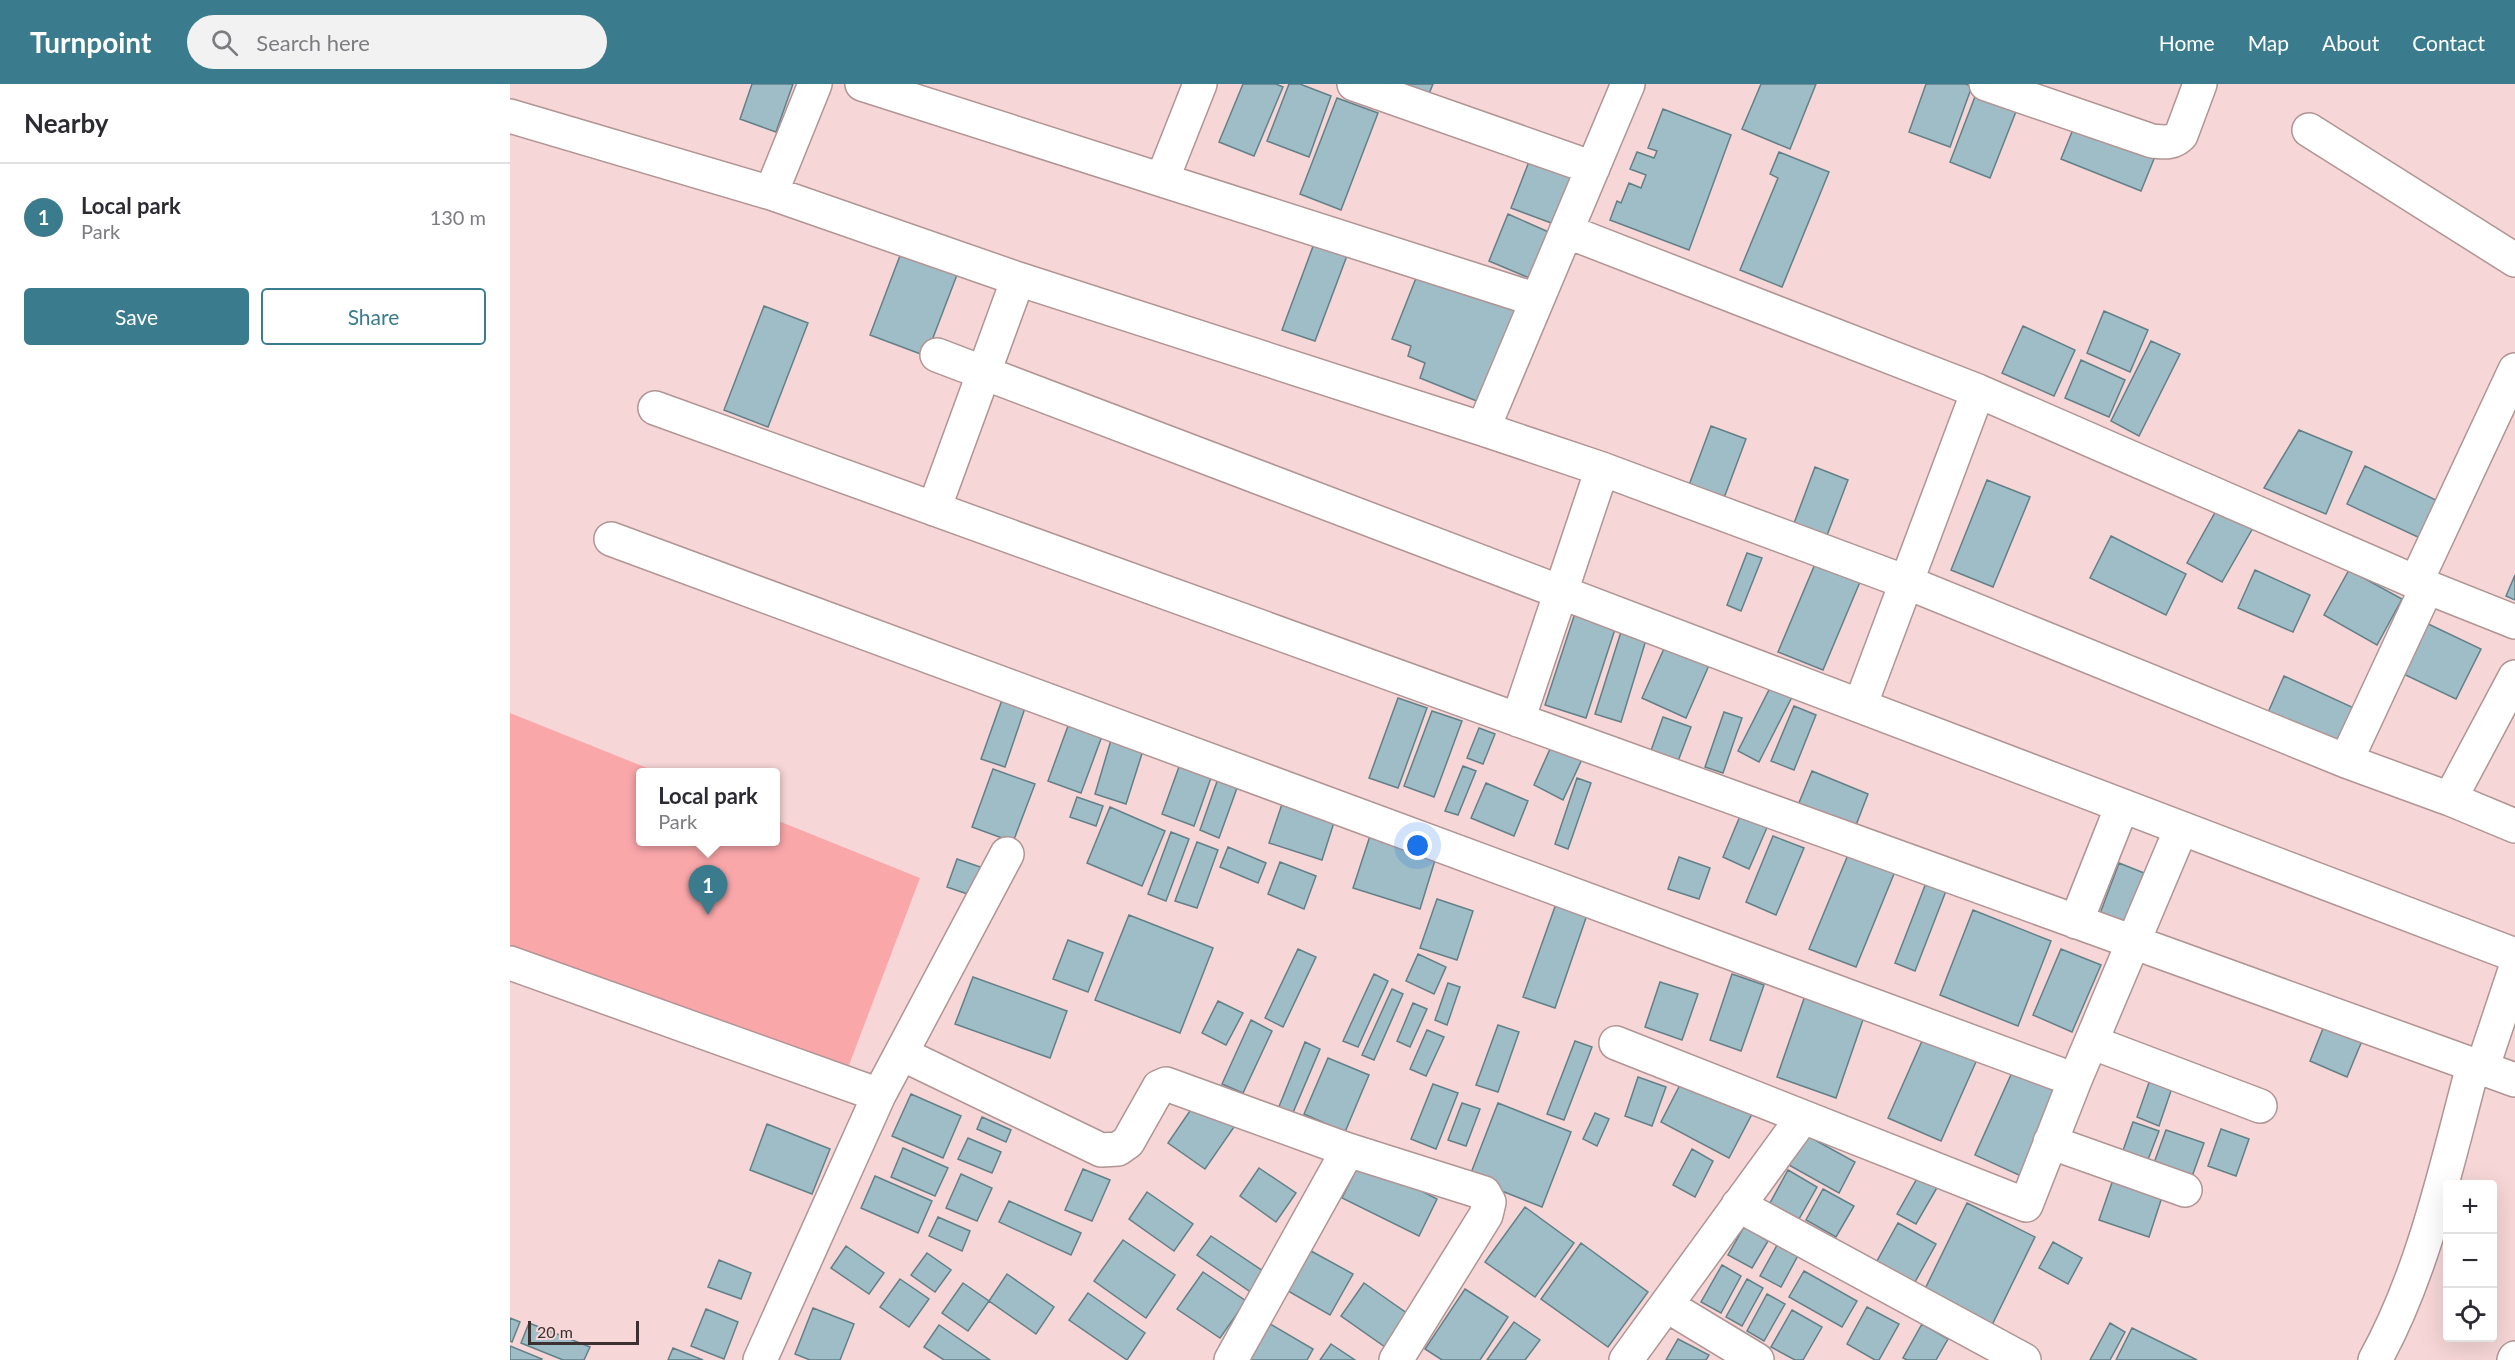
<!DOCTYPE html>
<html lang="en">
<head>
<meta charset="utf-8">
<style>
  :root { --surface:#fff; --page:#f2f2f3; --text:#2b2b33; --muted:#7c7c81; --line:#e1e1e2; --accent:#3a7c8d }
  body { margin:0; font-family:Lato,sans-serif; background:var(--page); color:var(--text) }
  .controls { position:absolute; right:18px; bottom:18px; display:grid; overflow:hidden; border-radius:6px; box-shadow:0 6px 24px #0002 }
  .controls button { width:54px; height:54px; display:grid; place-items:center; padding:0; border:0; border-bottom:2px solid var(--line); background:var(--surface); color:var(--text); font:30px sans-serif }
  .scale { position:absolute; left:18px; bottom:15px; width:111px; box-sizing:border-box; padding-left:6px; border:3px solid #3c3030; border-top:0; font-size:16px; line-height:21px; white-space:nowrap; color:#3c3030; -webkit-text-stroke:4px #f6d6d6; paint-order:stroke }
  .you { position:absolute; left:908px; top:762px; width:21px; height:21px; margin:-15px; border:4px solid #fff; border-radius:50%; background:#1a73e8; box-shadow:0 0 0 9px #1a73e833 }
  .badge { display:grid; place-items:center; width:39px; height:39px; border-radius:50%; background:var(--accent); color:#fff; font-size:20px; font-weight:700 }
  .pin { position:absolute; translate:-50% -50px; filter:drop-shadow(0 2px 3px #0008) }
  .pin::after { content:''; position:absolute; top:32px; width:21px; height:18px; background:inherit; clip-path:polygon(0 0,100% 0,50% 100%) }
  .popup { position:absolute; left:126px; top:684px; width:144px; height:78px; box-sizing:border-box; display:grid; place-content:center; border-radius:6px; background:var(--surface); filter:drop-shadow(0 2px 4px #0005); font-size:20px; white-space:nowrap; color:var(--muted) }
  .popup b { font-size:22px; color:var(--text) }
  .popup::after { content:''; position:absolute; left:50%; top:100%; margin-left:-12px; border:12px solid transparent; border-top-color:var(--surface) }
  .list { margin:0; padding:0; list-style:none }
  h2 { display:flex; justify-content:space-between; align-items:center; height:78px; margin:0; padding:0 24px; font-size:26px }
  h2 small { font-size:20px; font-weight:400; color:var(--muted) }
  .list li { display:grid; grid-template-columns:39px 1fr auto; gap:18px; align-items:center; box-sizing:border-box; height:108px; padding:0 24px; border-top:2px solid var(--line) }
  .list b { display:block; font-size:22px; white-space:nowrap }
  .list p { margin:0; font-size:20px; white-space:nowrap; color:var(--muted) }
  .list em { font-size:20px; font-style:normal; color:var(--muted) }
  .actions { display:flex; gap:12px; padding:18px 24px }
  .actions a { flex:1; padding:14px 0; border:2px solid var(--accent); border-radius:6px; text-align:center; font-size:21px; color:var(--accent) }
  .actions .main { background:var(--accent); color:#fff }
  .icon { flex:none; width:33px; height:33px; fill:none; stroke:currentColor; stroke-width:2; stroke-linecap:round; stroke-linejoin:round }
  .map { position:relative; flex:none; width:2005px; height:1276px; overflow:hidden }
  header { display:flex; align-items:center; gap:36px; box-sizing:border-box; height:84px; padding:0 30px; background:var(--accent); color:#fff }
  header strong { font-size:28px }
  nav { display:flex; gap:33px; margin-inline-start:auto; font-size:21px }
  .search { width:420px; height:54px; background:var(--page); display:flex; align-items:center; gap:15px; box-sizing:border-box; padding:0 21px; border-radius:33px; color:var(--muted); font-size:22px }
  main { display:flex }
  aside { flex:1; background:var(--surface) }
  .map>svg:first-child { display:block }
  .green { fill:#faa7aa }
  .building { fill:#9fbdc6; stroke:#638088; stroke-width:1.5 }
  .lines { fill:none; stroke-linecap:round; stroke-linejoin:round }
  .minor-casing { stroke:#b19494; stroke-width:36 }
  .minor { stroke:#fff; stroke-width:33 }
</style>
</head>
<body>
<header>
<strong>Turnpoint</strong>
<div class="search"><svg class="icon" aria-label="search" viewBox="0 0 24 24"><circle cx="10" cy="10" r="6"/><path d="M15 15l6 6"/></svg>Search here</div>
<nav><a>Home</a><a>Map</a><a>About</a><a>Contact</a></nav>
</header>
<main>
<aside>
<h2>Nearby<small></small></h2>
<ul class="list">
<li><span class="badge">1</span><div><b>Local park</b><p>Park</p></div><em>130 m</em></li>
</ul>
<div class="actions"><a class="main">Save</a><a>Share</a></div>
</aside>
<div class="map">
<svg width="2005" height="1276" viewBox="0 0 2005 1276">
  <rect width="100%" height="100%" fill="#f6d6d6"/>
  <path class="green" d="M0,629L147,688H130V758H266V736L410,794L336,989L0,867Z"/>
  <path class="building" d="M242,0H283L266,48L230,35Z
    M733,0H766L773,3L744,72L709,58Z
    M779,0H790L821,12L799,73L757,57Z
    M875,0H923L916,17Z
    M1251,0H1306L1280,65L1232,45Z
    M1416,0H1455L1462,2L1440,63L1399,48Z
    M1466,10L1507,25L1480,94L1440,78Z
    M827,14L868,29L831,126L790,110Z
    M1153,25L1221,51L1179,166L1100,136L1107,117L1111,119L1119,99L1131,104L1136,91L1120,85L1127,68L1144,74L1147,67L1138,64Z
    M1566,38L1646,70L1631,107L1551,75Z
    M1269,68L1319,88L1272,203L1230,186L1268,94L1260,90Z
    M1020,75L1071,94L1052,143L1001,124Z
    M998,130L1043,150L1024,196L979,177Z
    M805,157L838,169L805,257L772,246Z
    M394,161L450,183L416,272L360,251Z
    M908,189L1010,228L974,320L910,294L915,279L898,272L901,262L882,255Z
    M254,222L298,239L258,343L214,326Z
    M1594,227L1638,246L1620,288L1577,269Z
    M1513,242L1565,266L1544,312L1492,289Z
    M1641,257L1670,270L1629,352L1601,337Z
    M1571,276L1615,296L1599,333L1555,314Z
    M1201,342L1236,355L1211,422L1176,409Z
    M1789,346L1842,368L1816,430L1754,404Z
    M1855,382L1928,417L1910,454L1837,420Z
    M1305,383L1338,396L1316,454L1283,442Z
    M1477,396L1520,413L1483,503L1441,486Z
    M1707,425L1744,442L1712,498L1677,479Z
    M1601,452L1676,490L1656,531L1580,494Z
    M1237,469L1252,474L1231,527L1217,521Z
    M1305,480L1350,498L1313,586L1268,568Z
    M1745,486L1800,511L1783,548L1728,524Z
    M1839,486L1892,515L1867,561L1814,531Z
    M2005,491V516L1996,512Z
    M1068,520L1109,533L1076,634L1035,621Z
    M1912,537L1971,565L1946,615L1887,587Z
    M1111,548L1136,556L1111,638L1085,630Z
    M1156,560L1200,579L1176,634L1132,614Z
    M1774,592L1844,624L1826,664L1756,633Z
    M1263,598L1284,609L1249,678L1228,667Z
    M888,614L917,624L888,704L859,694Z
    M492,616L515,624L495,683L471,675Z
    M1284,622L1306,631L1284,686L1261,677Z
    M922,627L952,637L924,713L894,702Z
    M1214,628L1232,634L1213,689L1195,683Z
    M562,631L595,644L571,709L538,697Z
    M1153,633L1181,643L1165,685L1138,675Z
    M969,644L985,650L973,680L957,674Z
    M604,646L636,657L616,720L585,710Z
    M1044,656L1074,671L1053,716L1024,701Z
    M670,680L702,691L684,742L652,730Z
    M953,682L966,687L948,731L935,727Z
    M483,685L525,700L503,758L462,743Z
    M711,686L731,693L709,754L690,746Z
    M1302,687L1358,710L1343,749L1286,726Z
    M1067,694L1081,699L1058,765L1045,760Z
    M976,699L1018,717L1004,752L961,734Z
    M567,713L593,722L586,742L560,733Z
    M774,714L826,732L812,776L759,759Z
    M1235,720L1262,732L1239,785L1213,773Z
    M600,723L655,747L632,802L577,779Z
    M661,748L679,755L656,817L638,810Z
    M860,752L926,773L910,825L843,804Z
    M1263,752L1294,764L1266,831L1236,818Z
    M687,758L708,766L687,824L665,817Z
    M718,763L756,779L748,799L710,783Z
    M1340,766L1386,785L1346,883L1299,865Z
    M1169,773L1200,784L1189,815L1158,805Z
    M447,775L479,786L469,814L437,803Z
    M770,778L806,792L794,825L758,810Z
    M1609,779L1634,789L1613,844L1588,835Z
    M1416,799L1436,807L1405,887L1385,879Z
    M927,815L963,827L947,876L910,864Z
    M1047,817L1078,828L1045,924L1013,913Z
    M1463,826L1541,857L1508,942L1430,911Z
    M619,831L703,864L670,949L585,916Z
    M558,856L593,869L578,908L543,895Z
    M788,865L806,873L773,943L755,934Z
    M1551,865L1591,881L1562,948L1523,931Z
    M908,870L936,883L924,910L896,897Z
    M864,890L878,897L848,963L833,957Z
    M1222,890L1254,901L1231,967L1200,956Z
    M463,893L557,927L540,974L445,940Z
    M1150,898L1188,910L1172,956L1135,943Z
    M938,899L950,903L937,941L925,936Z
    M1298,903L1357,924L1326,1014L1267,993Z
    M882,905L893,910L864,976L852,971Z
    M708,917L733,929L716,961L692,949Z
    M903,919L917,925L900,963L887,957Z
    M741,936L762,947L733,1009L712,1000Z
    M1816,937L1854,952L1837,993L1800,977Z
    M988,941L1009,948L988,1008L966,1001Z
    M917,946L934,953L916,992L900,985Z
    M1416,948L1469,971L1431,1057L1378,1034Z
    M1065,957L1082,963L1054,1036L1037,1030Z
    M795,958L810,965L782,1031L768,1025Z
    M818,974L859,991L835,1048L794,1030Z
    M1504,984L1550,1004L1511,1092L1465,1071Z
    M1642,990L1664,998L1649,1042L1627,1033Z
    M1128,993L1156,1003L1142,1042L1115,1032Z
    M1173,995L1242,1030L1219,1074L1151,1038Z
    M923,1000L948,1009L926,1065L901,1055Z
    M401,1010L451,1032L433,1074L382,1052Z
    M686,1018L724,1043L695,1085L658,1059Z
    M952,1019L970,1025L956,1062L938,1056Z
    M988,1019L1061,1048L1032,1123L959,1094Z
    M1085,1029L1099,1035L1087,1062L1073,1055Z
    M472,1033L501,1046L496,1058L467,1045Z
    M1623,1038L1649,1047L1634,1086L1609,1078Z
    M257,1040L320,1065L302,1110L240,1086Z
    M1711,1045L1739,1055L1726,1092L1698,1082Z
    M1656,1046L1694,1059L1679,1101L1641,1087Z
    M1294,1050L1345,1078L1329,1109L1277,1080Z
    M458,1054L491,1068L482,1089L448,1075Z
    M393,1064L438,1084L425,1112L381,1093Z
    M1182,1065L1203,1077L1185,1113L1163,1101Z
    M851,1076L927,1115L909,1152L832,1114Z
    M749,1084L786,1109L766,1138L730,1112Z
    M573,1085L600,1096L582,1137L555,1126Z
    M1278,1086L1307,1103L1289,1135L1260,1119Z
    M451,1090L482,1104L467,1137L436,1124Z
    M1409,1091L1428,1102L1406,1140L1387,1130Z
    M365,1092L422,1117L408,1149L351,1124Z
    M1604,1093L1653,1110L1639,1153L1589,1136Z
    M1313,1105L1344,1122L1326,1153L1296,1136Z
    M637,1108L683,1140L664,1167L619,1135Z
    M499,1117L571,1149L561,1171L489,1138Z
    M1457,1119L1525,1153L1480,1245L1412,1211Z
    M1015,1123L1064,1159L1025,1213L975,1178Z
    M428,1133L460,1147L452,1167L419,1152Z
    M1388,1139L1426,1160L1400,1207L1362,1186Z
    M1234,1143L1258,1157L1242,1184L1218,1171Z
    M701,1152L756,1189L742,1209L687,1171Z
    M1271,1154L1291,1166L1271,1203L1250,1192Z
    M613,1156L665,1191L636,1234L584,1197Z
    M1543,1158L1572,1174L1558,1200L1529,1184Z
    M1071,1159L1138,1208L1098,1263L1031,1215Z
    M336,1162L374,1189L359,1210L321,1184Z
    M801,1167L843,1190L820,1231L778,1207Z
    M417,1169L441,1186L425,1208L401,1191Z
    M209,1176L241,1189L231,1215L198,1203Z
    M1212,1181L1231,1192L1211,1229L1191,1218Z
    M1294,1187L1347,1217L1332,1243L1279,1213Z
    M693,1188L736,1217L710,1254L667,1225Z
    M497,1190L544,1223L526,1250L479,1217Z
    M390,1195L419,1215L399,1243L370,1223Z
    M1237,1195L1253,1204L1232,1242L1216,1233Z
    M453,1199L479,1217L458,1247L432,1229Z
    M854,1199L908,1237L885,1270L831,1232Z
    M955,1205L998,1233L970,1276H932L915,1265Z
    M578,1209L635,1249L617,1276L559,1236Z
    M1257,1210L1275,1220L1254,1257L1237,1247Z
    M1357,1223L1389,1240L1369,1276H1365L1337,1260Z
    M303,1224L344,1240L330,1276H300L285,1270Z
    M196,1225L228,1238L214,1275L181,1262Z
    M1282,1226L1312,1243L1293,1276H1285L1261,1263Z
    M0,1234L10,1238L2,1258L0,1257Z
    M1004,1238L1030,1256L1015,1276H977Z
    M19,1239L80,1263L74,1276H53L11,1259Z
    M1600,1239L1615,1248L1600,1276H1580Z
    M760,1240L803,1265L797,1276H740Z
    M1412,1240L1438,1255L1426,1276H1397L1393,1274Z
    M429,1241L480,1276H434L414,1263Z
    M1622,1244L1687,1276H1606Z
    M1168,1255L1199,1271L1196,1276H1156Z
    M821,1260L845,1276H810Z
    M0,1262L32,1275L31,1276H0Z
    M163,1264L193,1276H158Z"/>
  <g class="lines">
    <defs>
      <path id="minor" d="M352,0L1027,216
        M844,0L1083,84
        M1476,0L1642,57C1654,58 1662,60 1671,51L1690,0
        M0,32L261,109L508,195L973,345L1092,385L1396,498L1836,677L1940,715L2005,742
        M1799,46L2005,176
        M652,96L690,0
        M261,109L305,0
        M1056,147L1468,307L1917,503L2005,538
        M427,271L2005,871
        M145,324L2005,996
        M973,345L1118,0
        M424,425L508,195
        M101,455L1565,996
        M1906,498L2005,286
        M1350,622L1468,307
        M1008,636L1092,385
        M1836,677L1917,503
        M1940,715L2005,593
        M1566,838L1612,722
        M0,879L369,1011
        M1581,958L1750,1022
        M1106,959L1516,1121L1565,996L1671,745
        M392,970L591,1066L608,1065L618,1058L649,1003L656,1000L838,1066L974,1109L979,1118L976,1131L886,1276
        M1972,985L2005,886
        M1540,1058L1675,1106
        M1228,1121L1514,1276
        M1156,1221L1247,1276
        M250,1276L369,1011L497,770
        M721,1276L838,1066
        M1116,1276L1293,1033
        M1865,1276C1914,1188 1937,1079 1963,982
        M2004,1276L2005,1274"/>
    </defs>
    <use href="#minor" class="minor-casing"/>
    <use href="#minor" class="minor"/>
  </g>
</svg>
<div class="controls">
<button>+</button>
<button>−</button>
<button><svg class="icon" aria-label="locate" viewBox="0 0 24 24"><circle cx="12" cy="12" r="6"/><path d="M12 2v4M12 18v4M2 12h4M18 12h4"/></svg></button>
</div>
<div class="scale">20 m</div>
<div class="you"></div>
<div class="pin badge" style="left:198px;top:831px">1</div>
<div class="popup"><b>Local park</b>Park</div>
</div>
</main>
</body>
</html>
